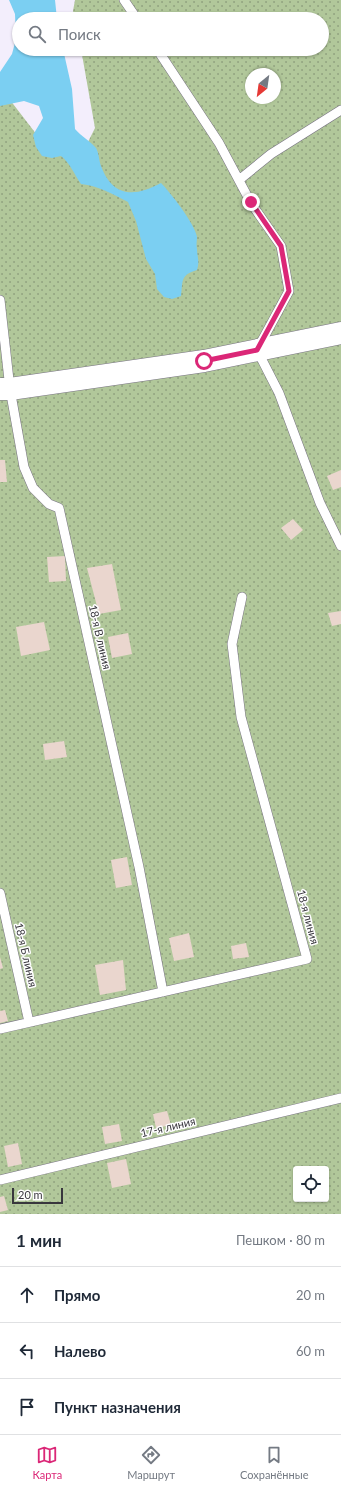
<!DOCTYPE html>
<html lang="ru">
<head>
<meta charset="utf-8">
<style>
  :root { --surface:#fff; --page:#f6f6f7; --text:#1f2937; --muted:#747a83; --line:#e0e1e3; --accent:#db2777 }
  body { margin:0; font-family:Lato,sans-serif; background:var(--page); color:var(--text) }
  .controls { position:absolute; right:12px; bottom:12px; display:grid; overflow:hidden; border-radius:4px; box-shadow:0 1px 3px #0004 }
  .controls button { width:36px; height:36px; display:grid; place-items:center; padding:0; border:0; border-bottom:1px solid var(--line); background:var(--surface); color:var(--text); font:20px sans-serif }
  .compass { position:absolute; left:245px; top:68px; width:36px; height:36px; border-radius:50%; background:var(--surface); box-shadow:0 1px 3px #0004; rotate:209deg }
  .scale { position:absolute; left:12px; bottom:10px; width:51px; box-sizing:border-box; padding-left:4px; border:2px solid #38363d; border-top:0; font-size:11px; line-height:14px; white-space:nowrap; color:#38363d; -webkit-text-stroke:3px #fefefe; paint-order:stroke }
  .stop { position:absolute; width:12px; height:12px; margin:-9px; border:3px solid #db2777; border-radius:50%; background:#fff }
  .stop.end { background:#db2777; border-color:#fff; box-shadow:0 1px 4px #0008 }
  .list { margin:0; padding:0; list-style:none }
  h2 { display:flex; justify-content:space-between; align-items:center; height:52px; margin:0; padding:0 16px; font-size:17px }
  h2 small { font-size:13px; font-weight:400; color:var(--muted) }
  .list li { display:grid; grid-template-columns:26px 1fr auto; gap:12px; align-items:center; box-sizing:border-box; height:56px; padding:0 16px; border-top:1px solid var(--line) }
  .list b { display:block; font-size:15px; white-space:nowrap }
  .list em { font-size:13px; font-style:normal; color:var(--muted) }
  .icon { flex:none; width:22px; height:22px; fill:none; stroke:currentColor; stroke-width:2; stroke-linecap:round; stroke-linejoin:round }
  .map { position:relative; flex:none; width:341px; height:1214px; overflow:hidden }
  .search { position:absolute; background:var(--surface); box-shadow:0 1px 3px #0004; left:12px; right:12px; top:12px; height:44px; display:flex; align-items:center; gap:10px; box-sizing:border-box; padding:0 14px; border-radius:22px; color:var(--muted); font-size:15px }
  .sheet { height:220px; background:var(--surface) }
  nav { display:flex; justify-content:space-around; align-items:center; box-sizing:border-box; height:56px; border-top:1px solid var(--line); background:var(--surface); font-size:11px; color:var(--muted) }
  nav a { display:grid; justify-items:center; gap:2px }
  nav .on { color:var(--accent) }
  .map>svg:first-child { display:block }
  .garden { fill:url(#garden-dots); fill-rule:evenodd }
  .water { fill:#7bcff2 }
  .building { fill:#ead6ce }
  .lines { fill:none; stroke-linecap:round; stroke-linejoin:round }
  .service-casing { stroke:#787382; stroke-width:10 }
  .tertiary-casing { stroke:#787382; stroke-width:23 }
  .service { stroke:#fff; stroke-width:9 }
  .tertiary { stroke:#fff; stroke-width:22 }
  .route { stroke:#db2777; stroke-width:5 }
  .labels { text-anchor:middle; stroke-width:3; stroke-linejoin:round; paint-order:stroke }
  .street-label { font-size:11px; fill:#38363d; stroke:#fefefe }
</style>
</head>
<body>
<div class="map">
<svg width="341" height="1214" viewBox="0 0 341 1214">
  <defs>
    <pattern id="garden-dots" width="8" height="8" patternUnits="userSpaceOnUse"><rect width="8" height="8" fill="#b1c79a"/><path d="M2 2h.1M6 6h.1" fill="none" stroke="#91a27f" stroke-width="1.8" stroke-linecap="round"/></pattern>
  </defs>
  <rect width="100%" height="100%" fill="#f3eefc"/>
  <path class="garden" d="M75,0H341V1214H0V87L37,135L76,166L95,128L81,49H322V19H75L73,11ZM251,74H275V98H251ZM296,1169H326V1199H296Z"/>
  <path class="water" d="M9,0H55L57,19H19V49H63L72,89L75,129C81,136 90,141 96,148C99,153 99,161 101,166C113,198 135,197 161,183C170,192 195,224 197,237C197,240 196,245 197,249C197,257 200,261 197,270C180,275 183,281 181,296L172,299L164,297L157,289L155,274L146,259L136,221L128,202C112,194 99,186 81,184C74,174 70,163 61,156L52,158L42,156L36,147L33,135L43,118L39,106L24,101L0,106V72L12,54L16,39L15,14Z"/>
  <path class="building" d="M0,460H5L7,482H0Z
    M341,470V487L333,490L327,476Z
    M293,519L303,530L291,540L281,528Z
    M65,556L66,581L49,582L47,557Z
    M112,564L121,610L99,614L87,568Z
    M341,611V624L332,626L328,613Z
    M44,622L50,650L21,656L16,627Z
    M128,633L132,654L112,658L108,637Z
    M64,741L67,757L45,760L43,744Z
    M127,857L132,885L116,888L111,860Z
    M189,933L194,957L174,961L169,938Z
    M246,943L249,957L233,959L231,946Z
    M0,957L3,968L0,969Z
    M123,960L126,990L100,995L95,965Z
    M5,1010L8,1021L0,1023V1011Z
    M167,1111L171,1125L156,1128L153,1114Z
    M119,1124L122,1141L105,1144L102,1127Z
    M18,1143L22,1164L8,1167L4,1146Z
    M126,1159L131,1184L112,1188L107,1163Z
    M4,1196L8,1210L0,1212V1197Z"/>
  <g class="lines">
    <defs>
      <path id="service" d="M124,0L137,19
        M157,49L219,143L251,203L281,246L289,291L257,350L279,393L320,503L341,546
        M239,180L271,154L341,110
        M0,300L10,389L24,467L33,488L49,504L59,508L139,867L163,992
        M0,893L29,1022
        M0,1029L307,959L241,717L232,644L242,597
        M0,1180L341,1098"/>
      <path id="tertiary" d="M0,389H10L204,361L341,333"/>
    </defs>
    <use href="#service" class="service-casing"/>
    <use href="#tertiary" class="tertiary-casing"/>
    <use href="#service" class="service"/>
    <use href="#tertiary" class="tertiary"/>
  </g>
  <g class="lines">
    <path class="route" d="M204,361L257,350L289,291L281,246L251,202"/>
  </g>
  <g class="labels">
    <g class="street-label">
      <text transform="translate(100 637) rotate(77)" y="4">18-я В линия</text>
      <text transform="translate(308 917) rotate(75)" y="4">18-я линия</text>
      <text transform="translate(26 955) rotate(77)" y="4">18-я Б линия</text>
      <text transform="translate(168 1127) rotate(-13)" y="4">17-я линия</text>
    </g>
  </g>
</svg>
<div class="controls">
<button><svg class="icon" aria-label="locate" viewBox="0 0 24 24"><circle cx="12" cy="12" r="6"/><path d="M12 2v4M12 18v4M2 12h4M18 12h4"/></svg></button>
</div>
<svg class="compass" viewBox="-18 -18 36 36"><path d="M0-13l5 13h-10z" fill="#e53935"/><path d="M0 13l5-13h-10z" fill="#747a83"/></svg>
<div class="scale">20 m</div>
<div class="stop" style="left:204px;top:361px"></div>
<div class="stop end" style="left:251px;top:202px"></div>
<div class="search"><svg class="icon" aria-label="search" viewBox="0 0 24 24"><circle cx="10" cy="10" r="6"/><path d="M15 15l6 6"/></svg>Поиск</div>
</div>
<section class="sheet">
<h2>1 мин<small>Пешком · 80 m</small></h2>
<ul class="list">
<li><svg class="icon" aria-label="ahead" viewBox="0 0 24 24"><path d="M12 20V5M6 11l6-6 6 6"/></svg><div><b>Прямо</b></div><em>20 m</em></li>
<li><svg class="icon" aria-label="left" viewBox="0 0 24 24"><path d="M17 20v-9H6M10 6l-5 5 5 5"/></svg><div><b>Налево</b></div><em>60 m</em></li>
<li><svg class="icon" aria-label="arrive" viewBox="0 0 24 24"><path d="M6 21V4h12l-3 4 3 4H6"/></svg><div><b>Пункт назначения</b></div></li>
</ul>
</section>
<nav>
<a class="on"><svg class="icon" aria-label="map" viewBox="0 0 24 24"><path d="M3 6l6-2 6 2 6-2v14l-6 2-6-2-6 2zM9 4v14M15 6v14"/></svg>Карта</a>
<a><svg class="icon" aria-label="directions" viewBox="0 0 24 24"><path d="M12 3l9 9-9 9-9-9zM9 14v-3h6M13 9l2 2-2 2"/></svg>Маршрут</a>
<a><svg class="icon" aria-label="saved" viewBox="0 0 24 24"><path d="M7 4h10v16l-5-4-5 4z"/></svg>Сохранённые</a>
</nav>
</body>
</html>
